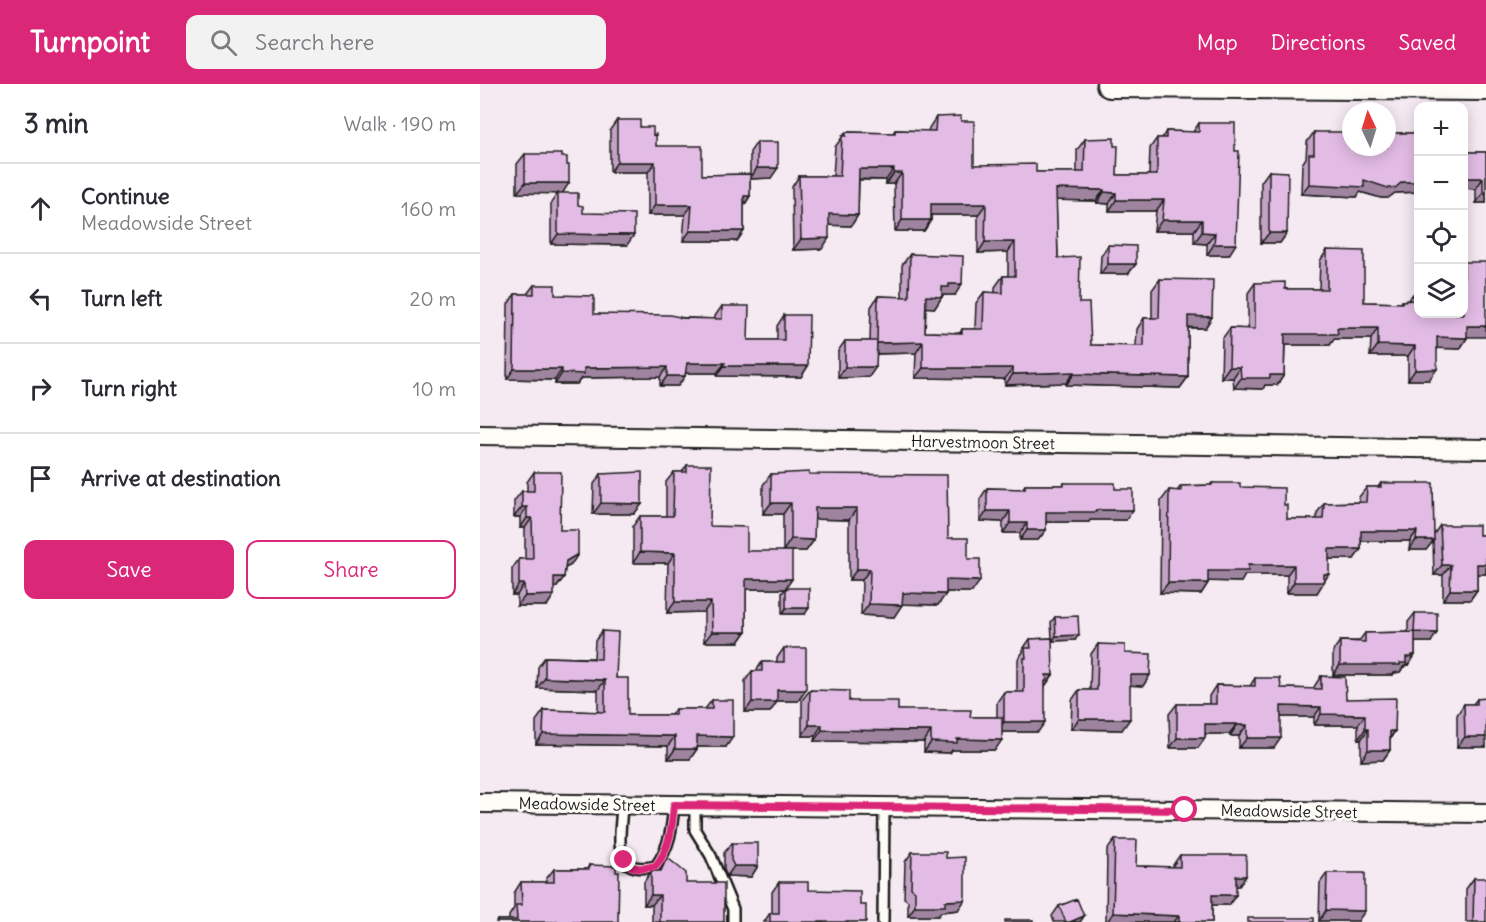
<!DOCTYPE html>
<html lang="en">
<head>
<meta charset="utf-8">
<style>
  :root { --surface:#fff; --page:#f2f2f3; --text:#2b2b33; --muted:#7c7c81; --line:#e1e1e2; --accent:#db2777 }
  body { margin:0; font-family:Delius,sans-serif; background:var(--page); color:var(--text) }
  .controls { position:absolute; right:18px; top:18px; display:grid; overflow:hidden; border-radius:12px; box-shadow:0 3px 15px #0003 }
  .controls button { width:54px; height:54px; display:grid; place-items:center; padding:0; border:0; border-bottom:2px solid var(--line); background:var(--surface); color:var(--text); font:30px sans-serif }
  .compass { position:absolute; left:862px; top:18px; width:54px; height:54px; border-radius:50%; background:var(--surface); box-shadow:0 3px 15px #0003; rotate:356deg }
  .stop { position:absolute; width:18px; height:18px; margin:-14px; border:4px solid #db2777; border-radius:50%; background:#fff }
  .stop.end { background:#db2777; border-color:#fff; box-shadow:0 2px 6px #0008 }
  .list { margin:0; padding:0; list-style:none }
  h2 { display:flex; justify-content:space-between; align-items:center; height:78px; margin:0; padding:0 24px; font-size:26px }
  h2 small { font-size:20px; font-weight:400; color:var(--muted) }
  .list li { display:grid; grid-template-columns:39px 1fr auto; gap:18px; align-items:center; box-sizing:border-box; height:90px; padding:0 24px; border-top:2px solid var(--line) }
  .list b { display:block; font-size:22px; white-space:nowrap }
  .list p { margin:0; font-size:20px; white-space:nowrap; color:var(--muted) }
  .list em { font-size:20px; font-style:normal; color:var(--muted) }
  .actions { display:flex; gap:12px; padding:18px 24px }
  .actions a { flex:1; padding:14px 0; border:2px solid var(--accent); border-radius:12px; text-align:center; font-size:21px; color:var(--accent) }
  .actions .main { background:var(--accent); color:#fff }
  .icon { flex:none; width:33px; height:33px; fill:none; stroke:currentColor; stroke-width:2; stroke-linecap:round; stroke-linejoin:round }
  .map { position:relative; flex:none; width:1006px; height:838px; overflow:hidden }
  header { display:flex; align-items:center; gap:36px; box-sizing:border-box; height:84px; padding:0 30px; background:var(--accent); color:#fff }
  header strong { font-size:28px }
  nav { display:flex; gap:33px; margin-inline-start:auto; font-size:21px }
  .search { width:420px; height:54px; background:var(--page); display:flex; align-items:center; gap:15px; box-sizing:border-box; padding:0 21px; border-radius:12px; color:var(--muted); font-size:22px }
  main { display:flex }
  aside { flex:1; background:var(--surface) }
  .map>svg:first-child { display:block }
  .lines { fill:none; stroke-linecap:round; stroke-linejoin:round }
  .lane-casing { stroke:#1c1c1c; stroke-width:14 }
  .street-casing { stroke:#1c1c1c; stroke-width:22 }
  .secondary-casing { stroke:#1c1c1c; stroke-width:30 }
  .lane { stroke:#fdfcf7; stroke-width:9 }
  .street { stroke:#fdfcf7; stroke-width:18 }
  .secondary { stroke:#fdfcf7; stroke-width:26 }
  .wall { fill:#c3a2c5; stroke:#1c1c1c; stroke-width:1.5 }
  .shaded-wall { fill:#9f84a0; stroke:#1c1c1c; stroke-width:1.5 }
  .building { fill:#e3bce5; stroke:#1c1c1c; stroke-width:1.5 }
  .route { stroke:#db2777; stroke-width:8 }
  .labels { text-anchor:middle; stroke-width:6; stroke-linejoin:round; paint-order:stroke }
  .street-label { font-size:16px; fill:#1c1c1c; stroke:#fdfcf7 }
</style>
</head>
<body>
<header>
<strong>Turnpoint</strong>
<div class="search"><svg class="icon" aria-label="search" viewBox="0 0 24 24"><circle cx="10" cy="10" r="6"/><path d="M15 15l6 6"/></svg>Search here</div>
<nav><a>Map</a><a>Directions</a><a>Saved</a></nav>
</header>
<main>
<aside>
<h2>3 min<small>Walk · 190 m</small></h2>
<ul class="list">
<li><svg class="icon" aria-label="ahead" viewBox="0 0 24 24"><path d="M12 20V5M6 11l6-6 6 6"/></svg><div><b>Continue</b><p>Meadowside Street</p></div><em>160 m</em></li>
<li><svg class="icon" aria-label="left" viewBox="0 0 24 24"><path d="M17 20v-9H6M10 6l-5 5 5 5"/></svg><div><b>Turn left</b></div><em>20 m</em></li>
<li><svg class="icon" aria-label="right" viewBox="0 0 24 24"><path d="M7 20v-9h11M14 6l5 5-5 5"/></svg><div><b>Turn right</b></div><em>10 m</em></li>
<li><svg class="icon" aria-label="arrive" viewBox="0 0 24 24"><path d="M6 21V4h12l-3 4 3 4H6"/></svg><div><b>Arrive at destination</b></div></li>
</ul>
<div class="actions"><a class="main">Save</a><a>Share</a></div>
</aside>
<div class="map">
<svg width="1006" height="838" viewBox="0 0 1006 838">
  <rect width="100%" height="100%" fill="#f5e9f2"/>
  <filter id="ink" filterUnits="userSpaceOnUse"><feTurbulence type="fractalNoise" baseFrequency=".0167" numOctaves="2"/><feDisplacementMap in="SourceGraphic" scale="12" xChannelSelector="R" yChannelSelector="G"/><feConvolveMatrix kernelMatrix="1 2 1 2 8 2 1 2 1" color-interpolation-filters="sRGB"/></filter>
  <g filter="url(#ink)">
    <g class="lines">
      <defs>
        <path id="lane" d="M142,720C141,752 129,793 176,782C190,762 192,744 194,721
          M215,721V746L231,772L253,825V838
          M403,838L404,723"/>
        <path id="street" d="M0,351L1006,365
          M0,719L1006,729"/>
        <path id="secondary" d="M630,0L1006,3"/>
      </defs>
      <use href="#lane" class="lane-casing"/>
      <use href="#street" class="street-casing"/>
      <use href="#secondary" class="secondary-casing"/>
      <use href="#lane" class="lane"/>
      <use href="#street" class="street"/>
      <use href="#secondary" class="secondary"/>
    </g>
    <path class="wall" d="M456,33L481,37L494,81L556,88H597V66L605,55L634,62L637,91H669L670,64L677,54H682L686,47L713,48L719,39L749,171H727V160L714,159V147H674L676,127H629V120L617,119L616,117L576,116L578,174L599,219L611,261L656,262L657,245L664,234H672V206L680,195L732,233L725,244H708V293L700,304L586,301V299L525,301V295L435,294L436,269L397,270L389,293L358,294V267L365,257H390L391,223L398,212L422,213V181L430,170L475,211H463L455,224L446,223L445,248L480,249L482,245H495L496,219L504,208L515,209V203L523,192H528V168L498,169V131H451V136L444,147H415L414,100H406V96H379L378,131L371,142L349,141L342,165L313,166L312,103L319,92H353L355,63L366,48L413,49L415,46L448,47L449,44Z
      M137,36L160,43L173,51L176,62L222,91L270,90V68L277,58L291,94L270,95V112L264,122V147L257,157H203L205,131H168V88H130V46Z
      M834,48L867,53H909L912,49H939V108L915,109L908,114H901L880,108L877,113L821,110L822,80L826,74L827,58Z
      M984,68H1006V119H996V105L984,104Z
      M45,70L82,109L98,121L103,129L147,161L71,160V119L78,109H37V80Z
      M789,87L807,149L800,159H781V98Z
      M628,161L656,180L648,190H620L621,172Z
      M847,166L884,218L921,219L922,217L928,216L933,210L987,253V254L980,265L957,264L949,296H928V272H890L891,255H854L850,261H805L804,291L797,301H785L783,305L754,304L753,294H741L742,255L750,244L768,245V209L775,199L805,205H839L840,177Z
      M54,201L114,230L235,235V232L242,222L268,256H297V242L304,231L328,282L321,293L237,292V289H206L205,292L198,302H180V293L101,294L97,300H75V296L27,295L28,220L35,210H47Z
      M207,381L230,442L267,467L312,495L305,505H266V548L259,558H224V528L187,529L188,479H153V442L160,432H186V398L194,388H202Z
      M54,388L80,446L91,481L85,484L84,493L77,503H74L67,522H37V511H32V485L39,475H45V444H40V433H34V417L42,407H47V398Z
      M121,390L162,420L154,430H113L114,400Z
      M291,390H329L468,454L488,475L492,508H466L458,521L422,520L414,533L381,531L382,496H369V436L334,435V456L326,467H303V430H283V401Z
      M584,399L635,405L646,436H610L609,438H566V446L558,456H540V449H523V438L500,437V415L507,404L542,405L545,401H583Z
      M732,399L760,403L804,421L807,435H837V429L844,419L879,418V413L887,403H898L901,399L954,450L960,441L999,451H1006V490H997V506L990,516H963V491H954L953,457L946,466H929L930,457H881V465L874,475H849L844,497L837,509H807V491H765L761,498L728,497V499L721,510L680,509L681,417L689,406L697,407L701,402L730,401Z
      M306,504L325,530H302V509Z
      M935,529L951,558H935V571L929,581L927,580L925,583L924,582L920,588L914,589L913,591H853V567L860,557H879L885,549L928,548V538Z
      M575,533L595,556L572,557L558,648H522L515,666H472L470,669L444,668V658L334,657L335,652H322V616L330,606L369,617L418,626L490,633H517V618L524,608H537V585L538,582V575L543,568V565L550,555L572,554L571,538Z
      M122,547L148,631H191L195,625H225L232,616L246,663H217V665L210,675H188V662L56,660V637L64,626L118,628V606L57,604L58,583L65,573L114,574L115,557Z
      M618,560L645,569L670,591L663,602L650,601L642,646L591,645L592,616L599,606H610L611,570Z
      M304,564L326,606L318,617H297L290,628H265V597L272,587H276L282,578H297V574Z
      M841,592L866,615L915,647L910,655V666L903,676L881,677V656H878V641H834V633H801L794,664H759V652H750L749,650H725V654L718,664H690L689,630L697,620H729V612L736,601L770,602L775,594L801,604L834,605V603Z
      M997,615L1006,663H977V631L984,620H993Z
      M635,756L656,782L693,783V781L700,771L766,792L759,802H756L749,821H732V838H626L627,766Z
      M252,759L278,782L271,793L247,792L244,786V769Z
      M432,768L466,774L478,826L461,828L458,832H428V817L424,814L425,778Z
      M185,778L206,799L244,838H172V821H164V798L171,787H179Z
      M109,781L138,838H16L17,836H29V832L34,824V809L41,798H66V795L74,785H107Z
      M847,789L878,837H839L840,799Z
      M994,794L1006,838H986V805Z
      M299,798L380,821L386,838H284L290,829H292V808Z
      M579,822L604,832L600,838H574L572,832Z"/>
    <path class="shaded-wall" d="M137,78H175L168,88H130Z
      M277,84H298L291,94L270,95Z
      M379,85H414L406,96L372,95Z
      M414,89H422L414,100H406Z
      M984,94H1003L996,105L984,104Z
      M884,96L922,98H939V108L915,109L908,114H901L880,108L877,113L821,110L829,100Z
      M45,99H89L82,110L37,109Z
      M576,105L624,106L616,117L568,116Z
      M624,108L636,109L629,120L617,119Z
      M1003,109H1006V119H996Z
      M264,112H270L263,123Z
      M636,116H684L676,127H629Z
      M451,120H506L498,131H444Z
      M175,121H212L205,131H168Z
      M349,130L378,131L371,142L342,141Z
      M422,136H451L444,147H415Z
      M682,136H722L714,147H674Z
      M210,147H264L257,157H203Z
      M722,148L735,149L727,160L714,159Z
      M789,149H807L800,159H781Z
      M78,150L154,151L147,161L71,160Z
      M349,154L342,165L313,166L321,155Z
      M505,158H535L528,168L498,169Z
      M734,160H756L749,171H727Z
      M628,180H656L648,190H620Z
      M469,200H482L475,211H463L455,224L438,223L446,212L462,203Z
      M708,232L732,233L725,244L701,243Z
      M987,242H1006V253H980Z
      M857,244H898L891,255H854L850,261H798L805,250Z
      M957,253L987,254L980,265L949,264Z
      M443,258L436,269L390,270L397,259Z
      M898,261L935,262L928,272H890Z
      M207,279H245L237,289H200Z
      M244,282H328L321,293L237,292Z
      M187,283L180,293L101,294L97,300H75L82,289L104,284Z
      M365,283H396L389,293L358,294Z
      M749,283H760L753,294H741Z
      M443,284H533L525,295L435,294Z
      M34,285H82L75,296L27,295Z
      M957,285L949,296H928L935,286Z
      M594,288L586,299L525,301L533,290Z
      M594,290L708,293L700,304L586,301Z
      M790,291H804L797,301H785L783,305L754,304L761,294Z
      M187,292H205L198,302H180Z
      M121,419L162,420L154,430H113Z
      M291,419H311L303,430H283Z
      M42,423H47L40,433H34Z
      M335,424H377L369,436L327,435Z
      M616,426H653L646,436H610L609,438H559L566,428Z
      M507,427H530L523,438L500,437Z
      M47,434H52L45,444H40Z
      M530,439H547L540,449H523Z
      M547,446H566L558,456H540Z
      M881,447H937L930,457H874Z
      M311,455L334,456L326,467H303Z
      M936,456H954L946,466H929Z
      M849,465H881L874,475H842Z
      M160,468L195,469L188,479H153Z
      M98,470L91,481L78,488L86,477Z
      M997,480H1006V490H990Z
      M768,481H814L807,491H765L761,498L721,497L728,487Z
      M962,481H971L963,491H954Z
      M377,485H390L382,496H369Z
      M844,490H849L837,509H807L814,498Z
      M74,493H84L77,503L67,504Z
      M266,495H312L305,505H259Z
      M466,496L500,497L492,508H458Z
      M688,499H728L721,510L680,509Z
      M39,500H44L37,511H32Z
      M970,506H997L990,516H963Z
      M423,509L466,510L458,521L415,520Z
      M74,511L67,522H37L45,512Z
      M195,518H231L224,528L187,529Z
      M389,520L422,521L414,533L381,531Z
      M306,524H329L325,530H302Z
      M232,548H266L259,558H224Z
      M935,548L957,549L951,558H929Z
      M599,551L595,556L572,557L576,552Z
      M932,571H935L929,581L927,580L925,583L924,582L920,588L914,589L913,591H853L860,581L926,573Z
      M566,591H573L566,601H563Z
      M650,591H670L663,602L643,601Z
      M65,594L125,596L118,606L57,604Z
      M297,606H326L318,617H290Z
      M272,618H297L290,628H265Z
      M801,622L841,623L834,633H794Z
      M841,630L885,631L878,641H834Z
      M599,635H650L642,646L591,645Z
      M524,638H565L558,648H517Z
      M725,640H757L749,650H718Z
      M329,641H342L335,652H322Z
      M757,641H767L759,652H750Z
      M885,645H888L881,656H878Z
      M342,646L451,647L444,658L334,657Z
      M910,647H915L908,657Z
      M63,650L195,652L188,662L56,660Z
      M217,652L253,653L246,663H210Z
      M985,653H1006V663H977Z
      M697,654H725L718,664H690Z
      M767,654H801L794,664H759Z
      M477,655L522,656L515,666H472L470,669L444,668L451,658Z
      M195,665H217L210,675H188Z
      M888,666H910L903,676L881,677Z
      M254,782H278L271,793L247,792Z
      M756,792H766L759,802L749,803Z
      M171,811H180L172,821H164Z
      M732,811H756L749,821H725Z
      M485,816L478,826L461,828L458,832H428L435,822L465,817Z
      M846,826L885,827L878,837H839Z
      M633,829L699,832L694,838H627Z
      M604,832L600,838H590Z"/>
    <path class="building" d="M481,32V37H494V81L556,80V88H604L605,55L634,54V62H638L637,91H677V54H686V47L719,48V39H755V67H759L756,160H734L735,149L722,148V136H682L684,116H636V109L624,108V106L576,105L578,174L600,173L599,219H609L611,261L664,262V234H679L680,195L733,196L732,233L708,232V293L594,290V288L533,290V284H443V258L397,259L398,212L429,213L430,170L483,172L482,200H469V203H462V213L446,212L445,248L482,249V245H503L504,208L523,209V192H535V158H505L506,120H451V136H422V89H414V85H379L378,131L349,130V154L321,155L319,92H360L362,52H366V48L415,49V46L455,47L456,33Z
      M137,36H160V43H173V51L176,50V62H222V91L270,90V112H264V147H210L212,121H175V78H137Z
      M834,48H867V53H871V63H907V53H912V49H939V98H922L915,104H908L884,96V103L829,100V70H834Z
      M277,58H298V84H277Z
      M984,68H1006V109H1003V94H984Z
      M45,70H82V73H87V81H89V99H45Z
      M789,87L808,88L807,149H789Z
      M78,109H98V121L103,122V129L154,130V151L78,150Z
      M628,161L656,162V180H628Z
      M847,166L884,167V218L922,219V217L933,216V210L939,209V230H984V178H1006V242H987V254L957,253V285L935,286V262L898,261V244H857L858,250H805L804,291H790V294H761L760,283H749L750,244L775,245V199L805,198V205H847Z
      M54,201H75V211L114,212V230L190,231L200,233V234L242,235V222H269L268,256H304V231H329L328,282H244L245,279H207L205,292H187V283L104,284V290L82,289V285H34L35,210H54Z
      M365,257H397L396,283H365Z
      M207,381H231L230,442L267,443V467H312V495H266V548H232L231,518H195V469L160,468V432H193L194,388H207Z
      M54,388H81L80,446H98V470L86,477L84,493H74V511L45,512L44,500H39V475H53L52,434H47V423H42V407H54Z
      M162,388V420L121,419V390Z
      M329,388V390L467,391L468,454H488V475H500V497L466,496V510L423,509L422,521L389,520L390,485H377V424H335L334,456L311,455V419H291V390Z
      M584,399H635V405H653V426H616V428H566V446H547V439H530V427H507V404L545,405V401H584Z
      M732,399H760V403L804,404V421H807V435H843L844,419L886,418L887,403H901V399H953L954,456H936L937,447H881V465H849V490H844V498H814V481H768V487H728V499H688L689,406L701,407V402L732,401Z
      M960,441H999V451H1006V480H997V506H970L971,481H962Z
      M306,504H329V524H306Z
      M935,529H957V549L935,548V571H932V573H926V579H920V581H860V557L885,558V549L934,548Z
      M598,532L599,551L576,552L575,533Z
      M122,547L138,548L136,594H148V631H195V625H232V616H253V653L217,652V665H195V652L63,650L64,626L125,628V596L65,594V573L121,575Z
      M572,554L573,591H566L567,597H565V638H524V608H544V574H546L545,564H551L550,555Z
      M618,560L645,561V569L671,570L670,591H650V635H599V606H617Z
      M304,564H326V606H297V618H272V587H282V578H304Z
      M841,592L865,593L866,615L916,614L915,647H910V666H888V645H885V631L841,630V623L801,622V654H767V641H757V640H725V654H697V620H736V601L775,602V594H800L801,604L841,605Z
      M330,606L369,607V617H418V626H491L490,633H522V656L477,655V659L451,658V647L342,646V641H329Z
      M1006,614V653H985L984,620H997V615Z
      M635,756H657L656,782L700,783V771H766V792H756V811H732V838H699V832L633,829Z
      M252,759H278V782H254L251,776Z
      M432,768H466V774L485,773V816L465,817V822H435V807L431,804Z
      M189,775L206,789V799H244V838H180V811H171V787H181L185,778Z
      M109,781L136,782V788H139L138,838H17V836H37L36,821H42L41,798H74V785H109Z
      M847,789H885V827L846,826Z
      M994,794H1006V838H993Z
      M299,798H328V806L380,807V821H386V838H290V829H299Z
      M597,815L604,832L590,838H586L579,822Z
      M768,834H834V838H768Z
      M525,836H553V838H525Z"/>
  </g>
  <g class="lines" filter="url(#ink)">
    <path class="route" d="M144,776C153,787 163,785 176,782C190,763 192,744 194,721L705,726"/>
  </g>
  <g class="labels">
    <g class="street-label">
      <text transform="translate(503 358) rotate(1)" y="6">Harvestmoon Street</text>
      <text transform="translate(107 720) rotate(1)" y="6">Meadowside Street</text>
      <text transform="translate(809 727) rotate(1)" y="6">Meadowside Street</text>
    </g>
  </g>
</svg>
<div class="controls">
<button>+</button>
<button>−</button>
<button><svg class="icon" aria-label="locate" viewBox="0 0 24 24"><circle cx="12" cy="12" r="6"/><path d="M12 2v4M12 18v4M2 12h4M18 12h4"/></svg></button>
<button><svg class="icon" aria-label="layers" viewBox="0 0 24 24"><path d="M12 4l9 5-9 5-9-5zM3 14l9 5 9-5"/></svg></button>
</div>
<svg class="compass" viewBox="-18 -18 36 36"><path d="M0-13l5 13h-10z" fill="#e53935"/><path d="M0 13l5-13h-10z" fill="#7c7c81"/></svg>
<div class="stop" style="left:705px;top:726px"></div>
<div class="stop end" style="left:144px;top:776px"></div>
</div>
</main>
</body>
</html>
